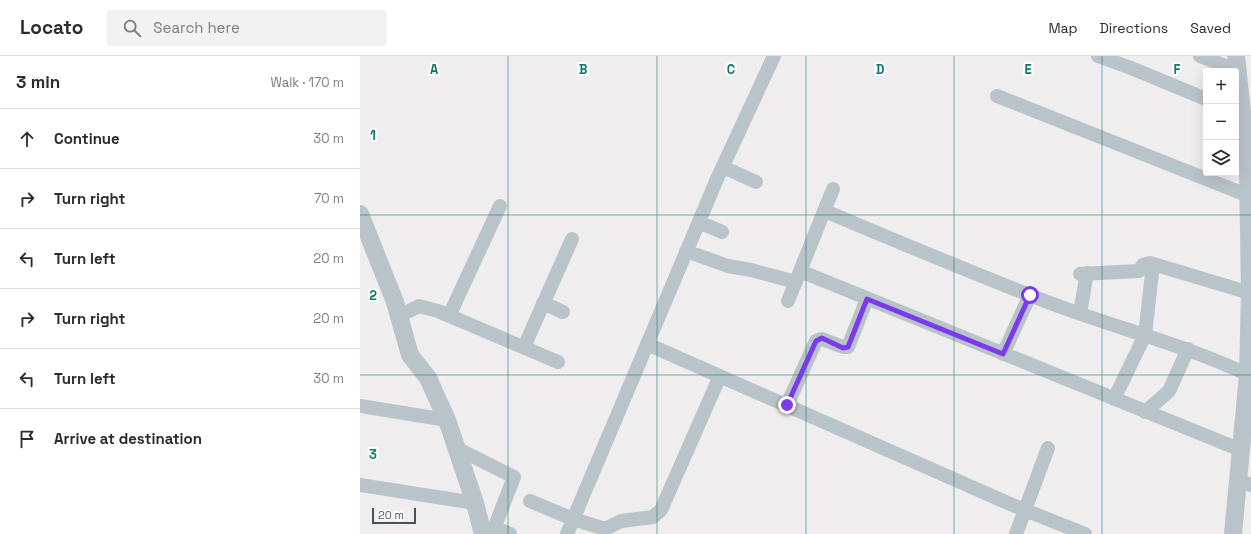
<!DOCTYPE html>
<html lang="en">
<head>
<meta charset="utf-8">
<style>
  :root { --surface:#fff; --page:#f2f2f3; --text:#2b2b33; --muted:#7c7c81; --line:#e1e1e2 }
  body { margin:0; font-family:"Space Grotesk",sans-serif; background:var(--page); color:var(--text) }
  .controls { position:absolute; right:12px; top:12px; display:grid; overflow:hidden; border-radius:4px; box-shadow:0 4px 16px #0002 }
  .controls button { width:36px; height:36px; display:grid; place-items:center; padding:0; border:0; border-bottom:1px solid var(--line); background:var(--surface); color:var(--text); font:20px sans-serif }
  .scale { position:absolute; left:12px; bottom:10px; width:44px; box-sizing:border-box; padding-left:4px; border:2px solid #475359; border-top:0; font-size:11px; line-height:14px; white-space:nowrap; color:#475359; -webkit-text-stroke:3px #fff; paint-order:stroke }
  .stop { position:absolute; width:12px; height:12px; margin:-9px; border:3px solid #7c3aed; border-radius:50%; background:#fff }
  .stop.end { background:#7c3aed; border-color:#fff; box-shadow:0 1px 4px #0008 }
  .list { margin:0; padding:0; list-style:none }
  h2 { display:flex; justify-content:space-between; align-items:center; height:52px; margin:0; padding:0 16px; font-size:17px }
  h2 small { font-size:13px; font-weight:400; color:var(--muted) }
  .list li { display:grid; grid-template-columns:26px 1fr auto; gap:12px; align-items:center; box-sizing:border-box; height:60px; padding:0 16px; border-top:1px solid var(--line) }
  .list b { display:block; font-size:15px; white-space:nowrap }
  .list em { font-size:13px; font-style:normal; color:var(--muted) }
  .icon { flex:none; width:22px; height:22px; fill:none; stroke:currentColor; stroke-width:2; stroke-linecap:round; stroke-linejoin:round }
  .map { position:relative; flex:none; width:891px; height:478px; overflow:hidden }
  header { display:flex; align-items:center; gap:24px; box-sizing:border-box; height:56px; padding:0 20px; background:var(--surface); border-bottom:1px solid var(--line) }
  header strong { font-size:19px }
  nav { display:flex; gap:22px; margin-inline-start:auto; font-size:14px }
  .search { width:280px; height:36px; background:var(--page); display:flex; align-items:center; gap:10px; box-sizing:border-box; padding:0 14px; border-radius:4px; color:var(--muted); font-size:15px }
  main { display:flex }
  aside { flex:1; background:var(--surface) }
  .map>svg:first-child { display:block }
  .lines { fill:none; stroke-linecap:round; stroke-linejoin:round }
  .minor { stroke:#b9c4c9; stroke-width:14 }
  .tertiary { stroke:#b9c4c9; stroke-width:18 }
  .route { stroke:#7c3aed; stroke-width:5 }
  .grid { fill:none; stroke:#0f766e; stroke-width:1; stroke-opacity:0.55 }
  .grid-label { font-size:13px; text-anchor:middle; font-weight:bold; fill:#0f766e; stroke:#fff; stroke-width:4; stroke-linejoin:round; paint-order:stroke }
</style>
</head>
<body>
<header>
<strong>Locato</strong>
<div class="search"><svg class="icon" aria-label="search" viewBox="0 0 24 24"><circle cx="10" cy="10" r="6"/><path d="M15 15l6 6"/></svg>Search here</div>
<nav><a>Map</a><a>Directions</a><a>Saved</a></nav>
</header>
<main>
<aside>
<h2>3 min<small>Walk · 170 m</small></h2>
<ul class="list">
<li><svg class="icon" aria-label="ahead" viewBox="0 0 24 24"><path d="M12 20V5M6 11l6-6 6 6"/></svg><div><b>Continue</b></div><em>30 m</em></li>
<li><svg class="icon" aria-label="right" viewBox="0 0 24 24"><path d="M7 20v-9h11M14 6l5 5-5 5"/></svg><div><b>Turn right</b></div><em>70 m</em></li>
<li><svg class="icon" aria-label="left" viewBox="0 0 24 24"><path d="M17 20v-9H6M10 6l-5 5 5 5"/></svg><div><b>Turn left</b></div><em>20 m</em></li>
<li><svg class="icon" aria-label="right" viewBox="0 0 24 24"><path d="M7 20v-9h11M14 6l5 5-5 5"/></svg><div><b>Turn right</b></div><em>20 m</em></li>
<li><svg class="icon" aria-label="left" viewBox="0 0 24 24"><path d="M17 20v-9H6M10 6l-5 5 5 5"/></svg><div><b>Turn left</b></div><em>30 m</em></li>
<li><svg class="icon" aria-label="arrive" viewBox="0 0 24 24"><path d="M6 21V4h12l-3 4 3 4H6"/></svg><div><b>Arrive at destination</b></div></li>
</ul>
</aside>
<div class="map">
<svg width="891" height="478" viewBox="0 0 891 478">
  <rect width="100%" height="100%" fill="#efeded"/>
  <g class="lines">
    <path class="minor" d="M738,0L771,12L846,43
      M840,0L878,15
      M637,40L889,140
      M363,111L396,126
      M465,155C543,188 621,221 701,251C764,274 830,291 891,320
      M339,166L362,176
      M326,195L368,210L391,214L436,226
      M440,215L881,394
      M720,218L779,215L783,209L790,207L890,237
      M428,245L473,133
      M183,247L203,256
      M720,257L727,217
      M39,260L59,250L78,255L198,306
      M89,260L140,150
      M287,288L650,448L725,478
      M164,291L212,183
      M643,298L670,239
      M754,343L785,279L793,208
      M427,349L456,285L462,283L483,291H488L507,243
      M0,350L87,364
      M785,356L809,335L828,293
      M98,393L154,421L132,478
      M878,424L891,429
      M0,429L115,447
      M170,445L213,463L245,473L261,465L293,461L301,454L360,320
      M134,471L150,478
      M207,478L357,123L414,0
      M656,478L688,392"/>
    <path class="tertiary" d="M0,158L35,246L50,299L68,322L87,364L115,447L123,478
      M873,478L888,319L890,237L888,112L876,0"/>
  </g>
  <g class="lines">
    <path class="route" d="M427,349L456,285L462,282L483,292L488,291L507,243L643,298L670,239"/>
  </g>
  <path class="grid" d="M148,0V478M297,0V478M446,0V478M594,0V478M742,0V478M0,159H891M0,319H891"/>
  <g class="grid-label">
    <text x="74" y="18">A</text>
    <text x="223" y="18">B</text>
    <text x="371" y="18">C</text>
    <text x="520" y="18">D</text>
    <text x="668" y="18">E</text>
    <text x="817" y="18">F</text>
    <text x="13" y="84">1</text>
    <text x="13" y="244">2</text>
    <text x="13" y="403">3</text>
  </g>
</svg>
<div class="controls">
<button>+</button>
<button>−</button>
<button><svg class="icon" aria-label="layers" viewBox="0 0 24 24"><path d="M12 4l9 5-9 5-9-5zM3 14l9 5 9-5"/></svg></button>
</div>
<div class="scale">20 m</div>
<div class="stop" style="left:670px;top:239px"></div>
<div class="stop end" style="left:427px;top:349px"></div>
</div>
</main>
</body>
</html>
